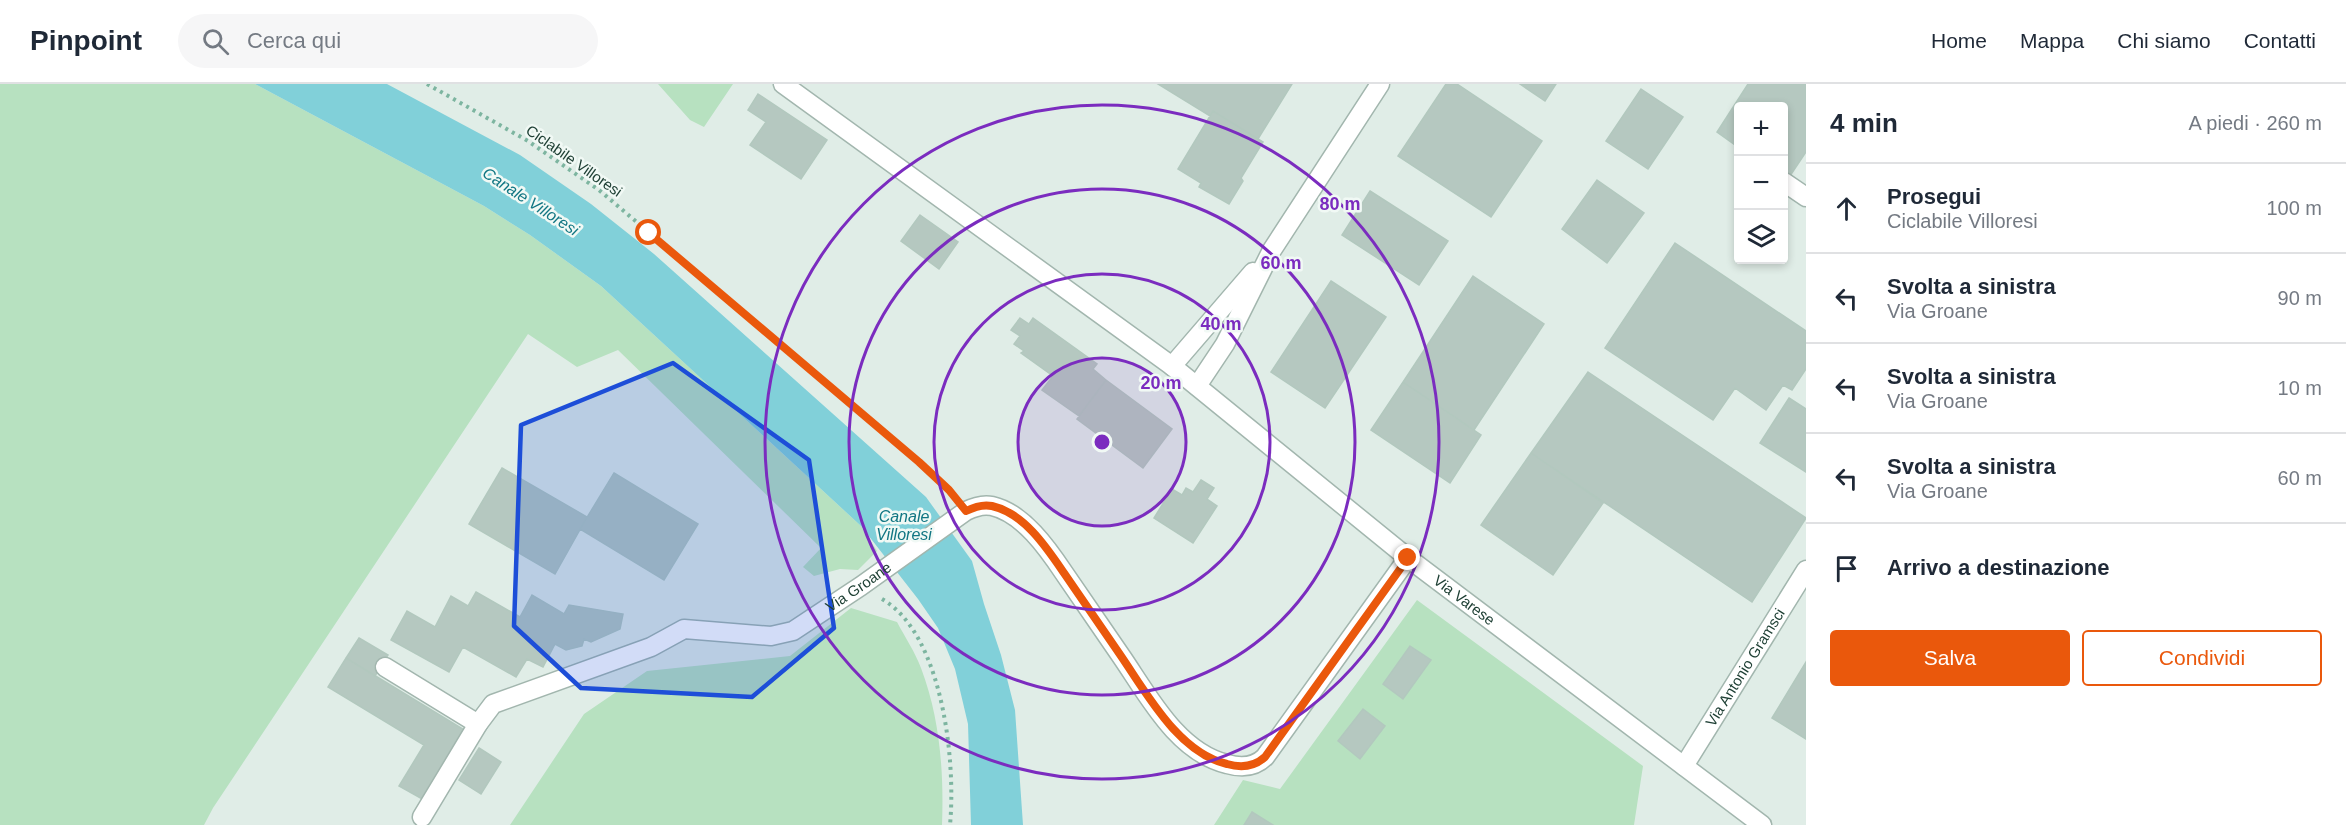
<!DOCTYPE html>
<html lang="it">
<head>
<meta charset="utf-8">
<style>
  :root { --surface:#fff; --page:#f6f6f7; --text:#1f2937; --muted:#747a83; --line:#e0e1e3; --accent:#ea580c }
  body { margin:0; font-family:Helvetica,sans-serif; background:var(--page); color:var(--text) }
  .controls { position:absolute; right:18px; top:18px; display:grid; overflow:hidden; border-radius:6px; box-shadow:0 3px 9px #0003 }
  .controls button { width:54px; height:54px; display:grid; place-items:center; padding:0; border:0; border-bottom:2px solid var(--line); background:var(--surface); color:var(--text); font:30px sans-serif }
  .stop { position:absolute; width:18px; height:18px; margin:-14px; border:4px solid #ea580c; border-radius:50%; background:#fff }
  .stop.end { background:#ea580c; border-color:#fff; box-shadow:0 2px 6px #0008 }
  .list { margin:0; padding:0; list-style:none }
  h2 { display:flex; justify-content:space-between; align-items:center; height:78px; margin:0; padding:0 24px; font-size:26px }
  h2 small { font-size:20px; font-weight:400; color:var(--muted) }
  .list li { display:grid; grid-template-columns:39px 1fr auto; gap:18px; align-items:center; box-sizing:border-box; height:90px; padding:0 24px; border-top:2px solid var(--line) }
  .list b { display:block; font-size:22px; white-space:nowrap }
  .list p { margin:0; font-size:20px; white-space:nowrap; color:var(--muted) }
  .list em { font-size:20px; font-style:normal; color:var(--muted) }
  .actions { display:flex; gap:12px; padding:18px 24px }
  .actions a { flex:1; padding:14px 0; border:2px solid var(--accent); border-radius:6px; text-align:center; font-size:21px; color:var(--accent) }
  .actions .main { background:var(--accent); color:#fff }
  .icon { flex:none; width:33px; height:33px; fill:none; stroke:currentColor; stroke-width:2; stroke-linecap:round; stroke-linejoin:round }
  .map { position:relative; flex:none; width:1806px; height:741px; overflow:hidden }
  header { display:flex; align-items:center; gap:36px; box-sizing:border-box; height:84px; padding:0 30px; background:var(--surface); border-bottom:2px solid var(--line) }
  header strong { font-size:28px }
  nav { display:flex; gap:33px; margin-inline-start:auto; font-size:21px }
  .search { width:420px; height:54px; background:var(--page); display:flex; align-items:center; gap:15px; box-sizing:border-box; padding:0 21px; border-radius:33px; color:var(--muted); font-size:22px }
  main { display:flex }
  aside { flex:1; background:var(--surface) }
  .map>svg:first-child { display:block }
  .green { fill:#b7e1c0 }
  .water { fill:#81d0d9 }
  .building { fill:#b5c8c0; stroke:#b2c8be; stroke-width:1.5 }
  .lines { fill:none; stroke-linecap:round; stroke-linejoin:round }
  .minor-casing { stroke:#a2b6ae; stroke-width:21 }
  .path { stroke:#7db5a0; stroke-width:4; stroke-dasharray:3 4.5; stroke-linecap:butt }
  .minor { stroke:#fff; stroke-width:18 }
  .route { stroke:#ea580c; stroke-width:8 }
  .marked { fill:#1d4ed8; fill-opacity:0.2; stroke:#1d4ed8; stroke-width:4.5; stroke-linejoin:round }
  .ring { fill:none; stroke:#7b2cbf; stroke-width:3 }
  .labels { text-anchor:middle; stroke-width:5; stroke-linejoin:round; paint-order:stroke }
  .street-label { font-size:15px; fill:#1f4035; stroke:#f1f9f5 }
  .water-label { font-size:16px; font-style:italic; fill:#117683; stroke:#f1f9f5 }
  .centre { fill:#7b2cbf; stroke:#f1f9f5; stroke-width:3 }
  .ring-label { font-size:18px; text-anchor:middle; font-weight:bold; fill:#7b2cbf; stroke:#f1f9f5; stroke-width:5; stroke-linejoin:round; paint-order:stroke }
</style>
</head>
<body>
<header>
<strong>Pinpoint</strong>
<div class="search"><svg class="icon" aria-label="search" viewBox="0 0 24 24"><circle cx="10" cy="10" r="6"/><path d="M15 15l6 6"/></svg>Cerca qui</div>
<nav><a>Home</a><a>Mappa</a><a>Chi siamo</a><a>Contatti</a></nav>
</header>
<main>
<div class="map">
<svg width="1806" height="741" viewBox="0 0 1806 741">
  <rect width="100%" height="100%" fill="#e0ede7"/>
  <path class="green" d="M0,0H255L484,122L530,151L601,202L861,442L877,467L858,486L840,485L814,492L803,483L821,464L618,266L577,283L528,250L213,724L204,741H0Z
    M658,0H733L704,43L690,36Z
    M1417,516L1643,682L1634,741H1214L1243,696L1280,705Z
    M851,524L897,538C905,553 915,568 921,584C940,634 944,688 942,741H510L584,630L647,587L790,572Z"/>
  <path class="water" d="M255,0H387L520,71L591,120L654,170L926,413L972,477L984,520L1001,571L1015,626L1023,741H971L968,640L955,585L938,544L918,515L861,442L601,202L530,151L484,122Z"/>
  <path class="building" d="M1158,0H1292L1258,55L1213,27L1210,32Z
    M1446,0H1457L1542,57L1491,133L1398,72Z
    M1520,0H1556L1545,17Z
    M1748,0H1806V68L1788,95L1784,92V22H1738V63L1717,48Z
    M1641,5L1683,33L1648,85L1606,57Z
    M758,10L827,56L801,95L750,61L766,38L748,26Z
    M1213,27L1263,58L1241,94L1243,97L1229,120L1199,103L1201,99L1178,85Z
    M1597,96L1644,129L1607,179L1562,145Z
    M1370,107L1448,157L1419,201L1342,151Z
    M920,131L958,158L939,185L901,157Z
    M1675,159L1806,247V285L1792,306L1783,301L1766,326L1735,304L1713,336L1605,264Z
    M1473,192L1544,240L1474,346L1403,298Z
    M1331,197L1386,233L1325,324L1271,288Z
    M1020,234L1029,240L1033,234L1097,280L1093,285L1106,296L1079,332L1042,306L1053,292L1021,269L1024,267L1014,260L1020,252L1011,246Z
    M1588,288L1806,434L1752,518L1531,369Z
    M1106,296L1172,345L1143,384L1077,335Z
    M1403,298L1481,351L1450,399L1371,346Z
    M1789,314L1806,325V388L1760,359Z
    M1531,369L1603,419L1553,491L1481,441Z
    M502,384L587,433L555,490L469,440Z
    M614,389L698,440L664,496L580,445Z
    M1201,396L1214,404L1207,415L1217,422L1193,459L1154,434L1172,405L1182,411L1186,404L1193,408Z
    M476,508L520,533L532,511L564,530L569,521L623,530L620,545L591,558L584,555L582,562L566,566L555,560L543,583L527,575L516,593L463,563L449,588L391,556L407,527L435,543L451,512L468,522Z
    M359,554L388,571L375,592L346,574Z
    M1410,562L1431,576L1403,615L1383,600Z
    M346,574L466,647L424,716L399,702L424,661L328,603Z
    M1806,578V655L1772,634Z
    M1363,625L1385,642L1360,675L1338,657Z
    M479,664L501,678L481,710L459,696Z
    M1252,728L1273,741H1244Z"/>
  <g class="lines">
    <defs>
      <g id="minor">
        <path id="s1" d="M783,0L1172,282L1408,474L1762,741"/>
        <path d="M1784,98L1806,113"/>
        <path d="M1172,282L1253,188"/>
        <path d="M1197,302L1225,260L1272,166L1380,0"/>
        <path d="M385,583L478,640"/>
        <path id="s2" d="M1684,682L1806,486"/>
        <path id="s3" d="M422,733L478,640L493,620L651,563L684,545L771,552L793,547L861,502L966,427C974,423 983,420 992,422C1023,429 1048,465 1064,489C1083,517 1102,544 1121,572C1148,611 1177,668 1227,680C1241,684 1255,683 1265,673L1408,474"/>
      </g>
    </defs>
    <use href="#minor" class="minor-casing"/>
    <path class="path" d="M427,0L528,57L599,106L919,378L952,410
      M882,515C943,550 956,678 950,741"/>
    <use href="#minor" class="minor"/>
  </g>
  <g class="lines">
    <path class="route" d="M649,149L919,378L949,406L966,427C974,423 983,420 992,422C1024,429 1047,464 1064,489C1083,517 1102,544 1121,572C1147,610 1179,669 1227,680C1241,684 1254,683 1265,673L1408,474"/>
  </g>
  <path class="marked" d="M673,279L809,376L834,544L752,613L581,604L514,542L521,341Z"/>
  <circle cx="1102" cy="358" r="84" fill="#7b2cbf" fill-opacity=".12"/>
  <g class="ring">
    <circle cx="1102" cy="358" r="84"/>
    <circle cx="1102" cy="358" r="168"/>
    <circle cx="1102" cy="358" r="253"/>
    <circle cx="1102" cy="358" r="337"/>
  </g>
  <g class="labels">
    <g class="street-label">
      <text transform="translate(574 77) rotate(35)" y="5">Ciclabile Villoresi</text>
      <text dy="5" stroke="none"><textPath href="#s3" startOffset="528">Via Groane</textPath></text>
      <text dy="5" stroke="none"><textPath href="#s1" startOffset="855">Via Varese</textPath></text>
      <text dy="5" stroke="none"><textPath href="#s2" startOffset="116">Via Antonio Gramsci</textPath></text>
    </g>
    <g class="water-label">
      <text transform="translate(531 117) rotate(33)" y="6">Canale Villoresi</text>
      <text x="904" y="438">Canale<tspan x="904" dy="18">Villoresi</tspan></text>
    </g>
  </g>
  <circle cx="1102" cy="358" r="9" class="centre"/>
  <g class="ring-label">
    <text x="1340" y="126">80 m</text>
    <text x="1281" y="185">60 m</text>
    <text x="1221" y="246">40 m</text>
    <text x="1161" y="305">20 m</text>
  </g>
</svg>
<div class="controls">
<button>+</button>
<button>−</button>
<button><svg class="icon" aria-label="layers" viewBox="0 0 24 24"><path d="M12 4l9 5-9 5-9-5zM3 14l9 5 9-5"/></svg></button>
</div>
<div class="stop" style="left:649px;top:149px"></div>
<div class="stop end" style="left:1408px;top:474px"></div>
</div>
<aside>
<h2>4 min<small>A piedi · 260 m</small></h2>
<ul class="list">
<li><svg class="icon" aria-label="ahead" viewBox="0 0 24 24"><path d="M12 20V5M6 11l6-6 6 6"/></svg><div><b>Prosegui</b><p>Ciclabile Villoresi</p></div><em>100 m</em></li>
<li><svg class="icon" aria-label="left" viewBox="0 0 24 24"><path d="M17 20v-9H6M10 6l-5 5 5 5"/></svg><div><b>Svolta a sinistra</b><p>Via Groane</p></div><em>90 m</em></li>
<li><svg class="icon" aria-label="left" viewBox="0 0 24 24"><path d="M17 20v-9H6M10 6l-5 5 5 5"/></svg><div><b>Svolta a sinistra</b><p>Via Groane</p></div><em>10 m</em></li>
<li><svg class="icon" aria-label="left" viewBox="0 0 24 24"><path d="M17 20v-9H6M10 6l-5 5 5 5"/></svg><div><b>Svolta a sinistra</b><p>Via Groane</p></div><em>60 m</em></li>
<li><svg class="icon" aria-label="arrive" viewBox="0 0 24 24"><path d="M6 21V4h12l-3 4 3 4H6"/></svg><div><b>Arrivo a destinazione</b></div></li>
</ul>
<div class="actions"><a class="main">Salva</a><a>Condividi</a></div>
</aside>
</main>
</body>
</html>
